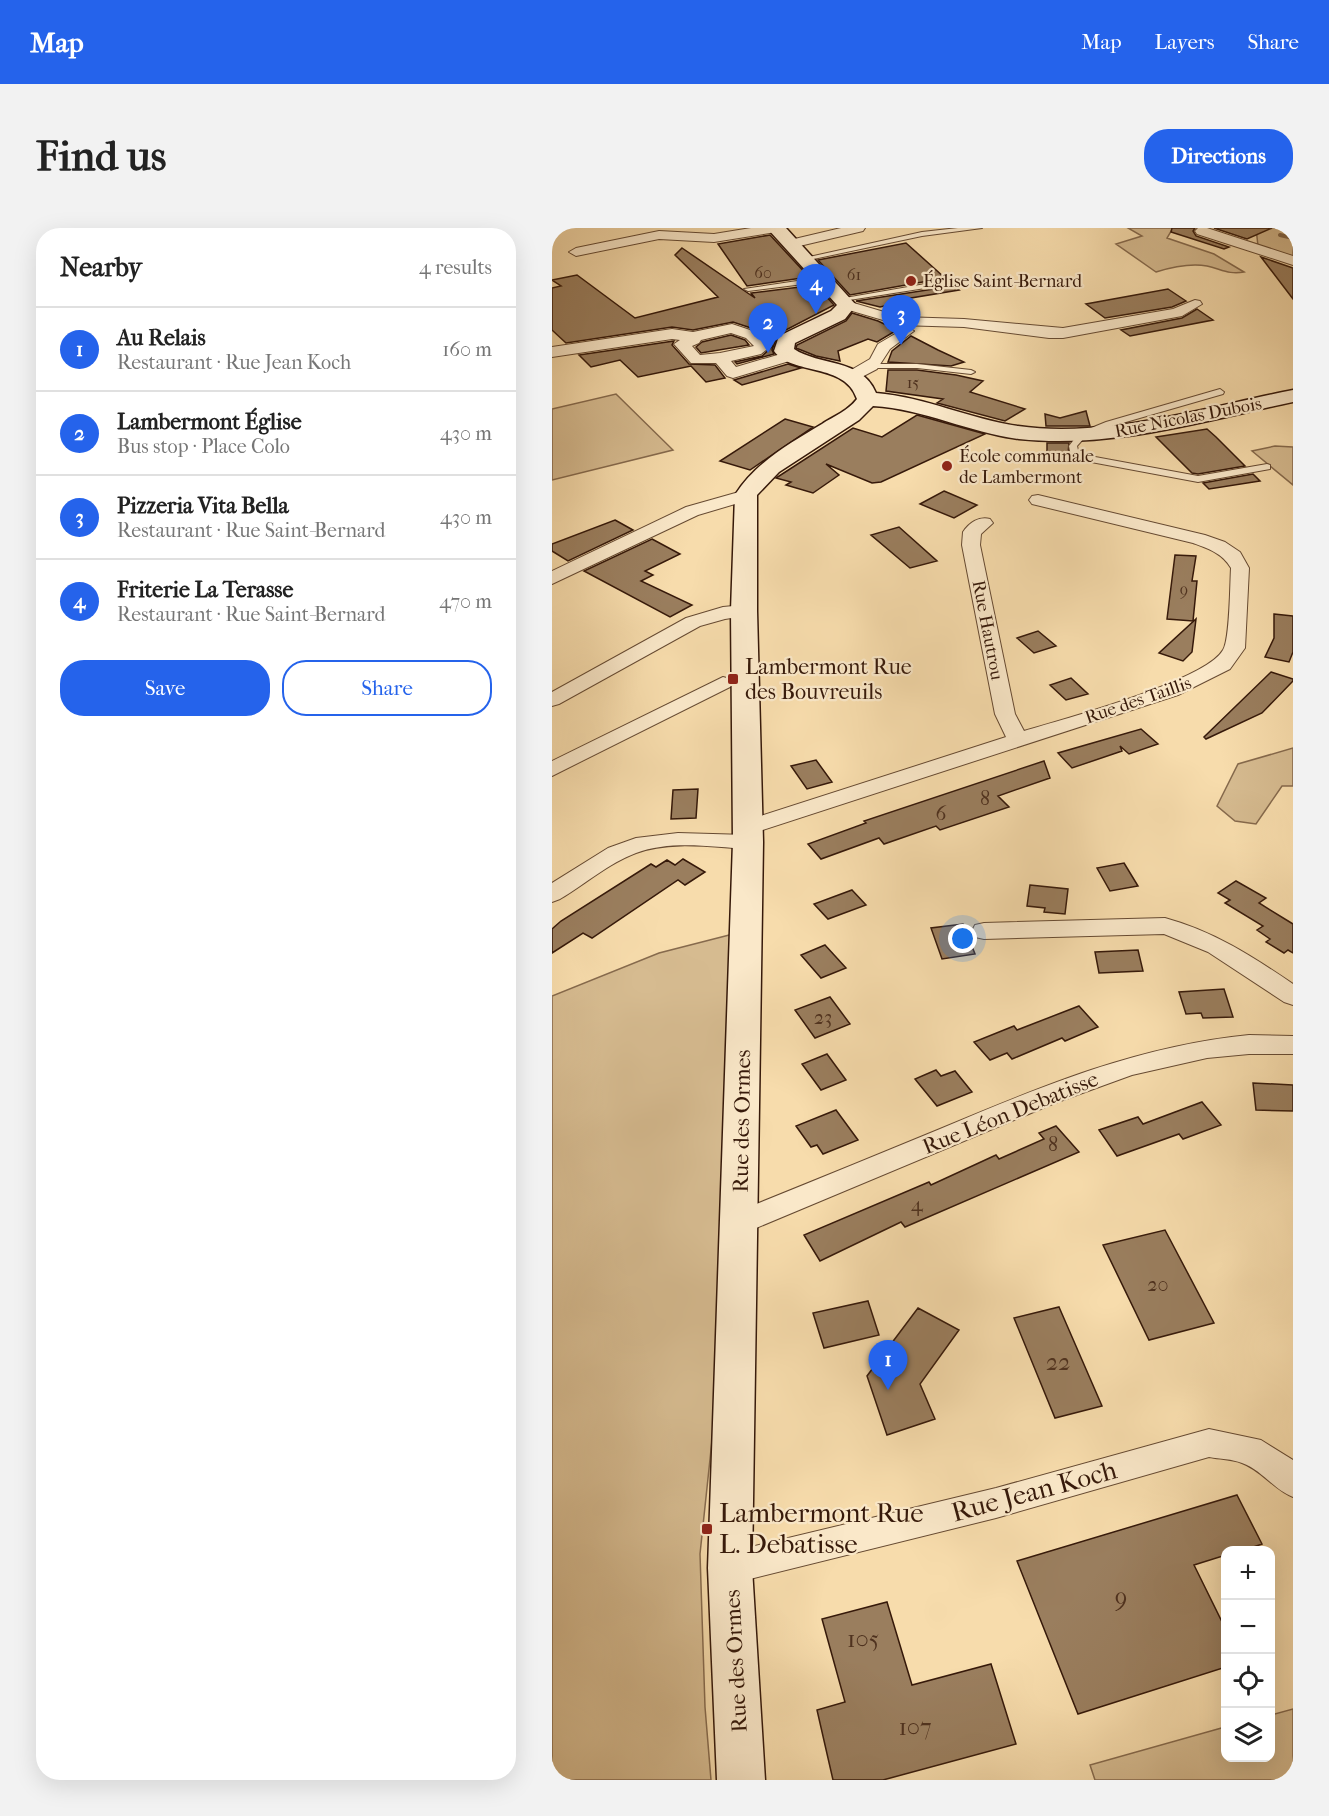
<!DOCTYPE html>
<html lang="en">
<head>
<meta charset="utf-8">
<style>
  :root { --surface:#fff; --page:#f2f2f2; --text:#222; --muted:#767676; --line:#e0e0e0; --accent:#2563eb }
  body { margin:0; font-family:"IM FELL French Canon",serif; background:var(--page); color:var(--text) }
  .controls { position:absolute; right:18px; bottom:18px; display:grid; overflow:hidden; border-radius:12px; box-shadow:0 6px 24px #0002 }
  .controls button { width:54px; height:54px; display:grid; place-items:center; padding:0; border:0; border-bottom:2px solid var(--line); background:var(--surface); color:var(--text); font:30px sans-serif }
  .you { position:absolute; left:411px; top:711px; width:21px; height:21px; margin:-15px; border:4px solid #fff; border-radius:50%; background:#1a73e8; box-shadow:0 0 0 9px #1a73e833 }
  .badge { display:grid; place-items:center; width:39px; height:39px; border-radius:50%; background:var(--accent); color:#fff; font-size:20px; font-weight:700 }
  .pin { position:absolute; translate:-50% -50px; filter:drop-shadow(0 2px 3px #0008) }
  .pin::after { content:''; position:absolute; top:32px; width:21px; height:18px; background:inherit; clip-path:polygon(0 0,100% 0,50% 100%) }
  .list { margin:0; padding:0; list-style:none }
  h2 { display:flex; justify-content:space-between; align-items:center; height:78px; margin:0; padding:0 24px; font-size:26px }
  h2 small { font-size:20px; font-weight:400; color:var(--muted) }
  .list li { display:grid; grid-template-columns:39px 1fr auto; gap:18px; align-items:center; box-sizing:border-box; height:84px; padding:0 24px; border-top:2px solid var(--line) }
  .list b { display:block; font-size:22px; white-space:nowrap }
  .list p { margin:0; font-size:20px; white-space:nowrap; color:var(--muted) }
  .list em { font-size:20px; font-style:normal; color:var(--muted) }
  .actions { display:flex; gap:12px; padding:18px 24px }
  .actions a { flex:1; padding:14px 0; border:2px solid var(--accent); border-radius:24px; text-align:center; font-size:21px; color:var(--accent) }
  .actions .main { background:var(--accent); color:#fff }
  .icon { flex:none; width:33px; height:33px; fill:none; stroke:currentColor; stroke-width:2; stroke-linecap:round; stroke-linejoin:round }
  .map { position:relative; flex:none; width:741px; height:1552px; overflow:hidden; border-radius:24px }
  header { display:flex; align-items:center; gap:36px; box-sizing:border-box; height:84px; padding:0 30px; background:var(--accent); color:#fff }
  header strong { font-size:28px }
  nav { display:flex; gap:33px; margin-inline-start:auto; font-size:21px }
  .intro { display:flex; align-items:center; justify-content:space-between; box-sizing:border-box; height:144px; padding:0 36px }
  h1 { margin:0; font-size:42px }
  .button { padding:15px 27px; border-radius:24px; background:var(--accent); color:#fff; font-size:21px; font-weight:700 }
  main { display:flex; gap:36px; padding:0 36px }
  aside { flex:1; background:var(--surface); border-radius:24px; box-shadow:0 6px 24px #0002 }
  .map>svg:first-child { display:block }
  .green { fill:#d6bb90; stroke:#866a4d; stroke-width:1.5 }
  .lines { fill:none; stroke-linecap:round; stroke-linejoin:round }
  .stream { stroke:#82664a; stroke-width:4 }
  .building { fill:#9a7e5e; stroke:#36190a; stroke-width:1.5 }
  .lane-casing { stroke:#664a32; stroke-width:2 }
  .street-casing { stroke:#664a32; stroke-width:2 }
  .secondary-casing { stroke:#36190a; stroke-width:3 }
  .lane { fill:#fae8c9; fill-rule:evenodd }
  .street { fill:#fae8c9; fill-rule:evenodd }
  .secondary { fill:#fae8c9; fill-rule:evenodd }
  .poi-dot { fill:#8f2418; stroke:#fae8c9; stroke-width:2 }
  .labels { text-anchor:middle; stroke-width:4.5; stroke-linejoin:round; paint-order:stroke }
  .far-number-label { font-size:16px; fill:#4f321f }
  .far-poi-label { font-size:18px; fill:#36190a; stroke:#fae8c9; text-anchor:start }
  .far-street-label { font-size:18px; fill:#36190a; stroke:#fae8c9 }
  .number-label { font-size:20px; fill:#4f321f }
  .poi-label { font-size:22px; fill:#36190a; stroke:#fae8c9; text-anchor:start }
  .street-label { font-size:22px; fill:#36190a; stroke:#fae8c9 }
  .near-number-label { font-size:24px; fill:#4f321f }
  .near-street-label { font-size:27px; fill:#36190a; stroke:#fae8c9 }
  .near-poi-label { font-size:27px; fill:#36190a; stroke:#fae8c9; text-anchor:start }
</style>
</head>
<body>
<header>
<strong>Map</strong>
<nav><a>Map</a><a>Layers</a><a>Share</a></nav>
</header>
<div class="intro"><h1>Find us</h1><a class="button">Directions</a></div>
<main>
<aside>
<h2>Nearby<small>4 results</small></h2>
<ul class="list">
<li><span class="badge">1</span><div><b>Au Relais</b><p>Restaurant · Rue Jean Koch</p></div><em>160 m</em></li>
<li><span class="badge">2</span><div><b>Lambermont Église</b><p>Bus stop · Place Colo</p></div><em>430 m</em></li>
<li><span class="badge">3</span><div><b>Pizzeria Vita Bella</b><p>Restaurant · Rue Saint-Bernard</p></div><em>430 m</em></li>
<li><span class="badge">4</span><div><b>Friterie La Terasse</b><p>Restaurant · Rue Saint-Bernard</p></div><em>470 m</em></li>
</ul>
<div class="actions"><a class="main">Save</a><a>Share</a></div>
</aside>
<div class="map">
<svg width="741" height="1552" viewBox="0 0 741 1552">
  <rect width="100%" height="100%" fill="#f7dcac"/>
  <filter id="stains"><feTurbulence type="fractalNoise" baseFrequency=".00333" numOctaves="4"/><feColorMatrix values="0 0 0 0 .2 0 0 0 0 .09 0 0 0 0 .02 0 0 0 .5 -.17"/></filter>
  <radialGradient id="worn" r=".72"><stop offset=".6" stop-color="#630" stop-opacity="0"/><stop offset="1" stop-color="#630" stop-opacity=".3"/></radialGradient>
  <path class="green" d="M576,0H621L615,10L662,26L692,44C677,47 669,41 655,38C638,35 620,39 604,44L564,16L590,8Z
    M704,0H741V30L706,18Z
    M64,166L121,222L0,252V181Z
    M723,218L741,219V257L700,223Z
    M741,520V558H730L704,596L683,593L665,578L686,536Z
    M185,705L167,1146L148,1326L153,1479L159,1552H0V768L107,725Z
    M741,1481V1552H543L538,1537L673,1499L674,1530H718L719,1487Z"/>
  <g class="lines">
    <path class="stream" d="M728,7L741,10"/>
  </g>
  <path class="building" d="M620,0H643L641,3L644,8L677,19L672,21L619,4Z
    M662,0H720L695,11Z
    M218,7L257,49L195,58L166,16Z
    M354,15L393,50L298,67L266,32Z
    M130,20L203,70L199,65L264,57L282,77L226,106L220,122L222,126L185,136L183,134L210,128L221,118L205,102L181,94L141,102L120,99L14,115L0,102V60L9,58L0,52L25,47L83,90L166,69L123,27Z
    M709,29L741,40V71Z
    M401,58L407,62L347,72L350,74L328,79L304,73Z
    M616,61L634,73L620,79L553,90L534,76Z
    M645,81L661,92L578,108L569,102L630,90Z
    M300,85L326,93L345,102L325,114L316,111L286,123L288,133L264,128L244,120L245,117L294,93Z
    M179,107L193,112L197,117L149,125L144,119L150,114Z
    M359,108L386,122L412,134L399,138L336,134L340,123Z
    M122,113L120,117L137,136L163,137L173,150L154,154L139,138L86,149L68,132L39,139L27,127Z
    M236,136L249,140L190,157L182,152Z
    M336,142H365L404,147L431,153L418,164L473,181L453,193L385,175L391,171L334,163Z
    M534,183L538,198H494L493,186L508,190Z
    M365,187L433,206L329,254L320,255L274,236L287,247L261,265L234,257L239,254L224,250L301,200L330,209Z
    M233,191L261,199L198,242L168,233Z
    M655,201L664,209L693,238L646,246L640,245L604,209Z
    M495,215H517L516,226H495Z
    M701,246L708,253L657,261L651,255Z
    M392,263L425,277L402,290L368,276Z
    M63,292L81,302L16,333L0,323V316Z
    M347,299L385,333L358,340L319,307Z
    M100,311L128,326L93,343L101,347L89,353L140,377L118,389L32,343Z
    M623,327L644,328L640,353H645L641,393L615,391Z
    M722,386L741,388V424L737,434L713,429L722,410Z
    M644,391L640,424L631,433L607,425Z
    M486,403L504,418L482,425L465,410Z
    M719,444L741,451V453L710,485L654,511L652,509Z
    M519,450L536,466L514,472L498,457Z
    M589,501L606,516L577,526L568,518L570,523L520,540L506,525Z
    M264,532L280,554L255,561L239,538Z
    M492,533L498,550L446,568L457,579L388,602L384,598L332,616L327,610L269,631L256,616L314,595L312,593Z
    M146,561L144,590L119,591L121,562Z
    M131,631L153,644L133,657L126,652L40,710L31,705L0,725V701L9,693L99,636L104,639L115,632L123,637Z
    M572,635L586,658L558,663L545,640Z
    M684,653L714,670L707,675L741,696V725L736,722L732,725L714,714L718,711L705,702L711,698L673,675L678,672L666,665Z
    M478,657L516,661L513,686L492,684L493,680L475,678Z
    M300,662L314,677L276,691L262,676Z
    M411,696L423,726L390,731L379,700Z
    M273,717L294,740L269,750L249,727Z
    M586,722L591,743L547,745L543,724Z
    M672,761L681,789L651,790L649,785L634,786L627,764Z
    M278,769L298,796L263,810L243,782Z
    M527,778L546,799L513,813L510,810L460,831L455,825L438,832L422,814L462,798L465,802Z
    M275,826L294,852L269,862L250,836Z
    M384,842L389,848L403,843L420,864L385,878L363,851Z
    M701,855L741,857V883L704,882Z
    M650,874L669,897L631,911L627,906L565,928L547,902L586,889L591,896Z
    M284,882L306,912L271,926L265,917L259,919L244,898Z
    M504,898L527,924L353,999L349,994L268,1033L252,1007L377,954L379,957L444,927L447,931L492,911L487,905Z
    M613,1002L662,1095L597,1112L551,1017Z
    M316,1073L327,1107L272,1120L261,1085Z
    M507,1079L550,1178L503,1190L462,1090Z
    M366,1080L407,1102L368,1156L383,1191L335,1207L315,1148Z
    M685,1267L710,1316L690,1323H674V1327L642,1337L674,1402V1439L526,1486L465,1333Z
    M335,1374L360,1457L439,1436L464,1516L331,1552H281L265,1482L293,1474L270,1391Z"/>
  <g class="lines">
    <defs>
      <path id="lane" d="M406,0H430L370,8L252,33L248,31L370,4Z
        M272,49L276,51L275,53L196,63L192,61Z
        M402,51L406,53L405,55L291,73L287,71Z
        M319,136H365L419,142L423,144L419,146L365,140H319Z
        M668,161L672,164L671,166L560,198L533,209L525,218L527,226L646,248L715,236L718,237V241L646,254L523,231L519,228L517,218L527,205L554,194Z"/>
      <path id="street" d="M199,0H231L224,4L162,14L107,11L24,28L17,24L24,20L107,3L162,6Z
        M289,0H313L311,3L239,20L232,16L234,13Z
        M646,0H655L741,28V37L645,6L643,3Z
        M643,72L648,73L650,76L630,88L511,110H497L412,99L348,97L290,80L288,77L295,73L349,89L412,91L511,100L621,81Z
        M180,96L204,104L219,118L209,126L179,133L184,139L239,123L247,128L244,131L181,150L175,148L164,135H139L122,116L128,112L120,111L0,129V119L120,101L141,104ZM179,105L194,110L202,118L168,125L148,127L140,118L147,115L149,112Z
        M355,99L362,103L338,121L325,141L306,151H294L292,148L294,145L318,131L326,116Z
        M194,262L200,263L203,267L200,271L146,287L0,356V343L134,279Z
        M486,267L653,307L673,314L688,324L697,340L693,420L678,441L626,467L195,607L204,609L207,614L204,619L196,621C161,619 118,612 84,625C57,635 33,656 8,671L0,674V655L56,620L84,610L126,605L195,607L187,605L184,600L187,595L454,509L443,486L410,317L411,304C417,295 427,288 438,291L441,295L429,306L428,317L463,486L472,503C512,491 653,453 671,422C678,412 678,356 679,340C670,325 657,321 641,315L480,276L477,272L480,268Z
        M192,377L199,379L202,383L199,387L173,391L148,398L7,476L0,478V464L134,390L171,379Z
        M171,449L178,451L181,455L178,459L0,548V533Z
        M613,690C661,703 700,728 741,756V777L732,774L656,724L612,706L432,711L423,709L420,703L423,697L432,695Z
        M697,807L741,808V826H697L655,830L580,847L503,875L197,1003L187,1006L177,1003L173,995L177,987C247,959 318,930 388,901C490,858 586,818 697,807Z
        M657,1201L709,1212L741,1232V1269C722,1262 710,1242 690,1235C680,1231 668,1231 657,1229L444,1290L178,1356L166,1351L161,1340L166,1329L178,1324L444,1260Z"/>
      <path id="secondary" d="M215,0H234L304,77L293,91L243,115L242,121C267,138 310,130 324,165C373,169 418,191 466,198C554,211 654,179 741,162V174C651,193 560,221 467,211C418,205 372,181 321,178L307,192L227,244L205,267V383L211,614L200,1340L213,1552H165L156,1340L181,614L179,383L183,267C203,235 238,215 270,196C282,188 296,183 305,171C293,134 240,148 222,123L227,108L279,83L285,77Z"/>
    </defs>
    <use href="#lane" class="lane-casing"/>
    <use href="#street" class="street-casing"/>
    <use href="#secondary" class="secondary-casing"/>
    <use href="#lane" class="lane"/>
    <use href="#street" class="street"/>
    <use href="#secondary" class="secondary"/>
  </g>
  <g class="poi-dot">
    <circle cx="359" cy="53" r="6"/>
    <circle cx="395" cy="238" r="6"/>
    <rect x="175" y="445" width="12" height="12" rx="3"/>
    <rect x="149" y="1295" width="12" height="12" rx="3"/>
  </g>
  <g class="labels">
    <g class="far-number-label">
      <text x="211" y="50">60</text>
      <text x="302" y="52">61</text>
      <text x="361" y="160">15</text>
      <text x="632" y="367">9</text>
    </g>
    <g class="far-poi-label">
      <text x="371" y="59">Église Saint-Bernard</text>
      <text x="407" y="234">École communale<tspan x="407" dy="21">de Lambermont</tspan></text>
    </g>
    <g class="far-street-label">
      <text transform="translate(636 189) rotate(-11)" y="6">Rue Nicolas Dubois</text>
      <text transform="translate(436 402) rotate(79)" y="6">Rue Hautrou</text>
      <text transform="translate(586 472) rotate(-19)" y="6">Rue des Taillis</text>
    </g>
    <g class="number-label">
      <text x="433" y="577">8</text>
      <text x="389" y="592">6</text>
      <text x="271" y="796">23</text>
      <text x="501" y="923">8</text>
      <text x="365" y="983">4</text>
      <text x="606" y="1063">20</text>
    </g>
    <g class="poi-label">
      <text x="193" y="446">Lambermont Rue<tspan x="193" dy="25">des Bouvreuils</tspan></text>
    </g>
    <g class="street-label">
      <text transform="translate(458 884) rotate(-22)" y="8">Rue Léon Debatisse</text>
      <text transform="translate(189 893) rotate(-89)" y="8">Rue des Ormes</text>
      <text transform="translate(183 1433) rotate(-93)" y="8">Rue des Ormes</text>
    </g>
    <g class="near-number-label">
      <text x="506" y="1142">22</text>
      <text x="569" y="1378">9</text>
      <text x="311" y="1419">105</text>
      <text x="363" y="1507">107</text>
    </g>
    <g class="near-street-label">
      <text transform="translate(482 1263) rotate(-15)" y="9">Rue Jean Koch</text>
    </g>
    <g class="near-poi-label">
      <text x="167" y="1294">Lambermont Rue<tspan x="167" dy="31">L. Debatisse</tspan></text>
    </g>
  </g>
  <rect width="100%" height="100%" filter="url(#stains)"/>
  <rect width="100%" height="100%" fill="url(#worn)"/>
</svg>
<div class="controls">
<button>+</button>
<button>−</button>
<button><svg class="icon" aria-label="locate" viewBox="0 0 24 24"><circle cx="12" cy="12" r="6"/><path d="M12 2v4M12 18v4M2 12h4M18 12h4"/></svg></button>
<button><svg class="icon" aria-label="layers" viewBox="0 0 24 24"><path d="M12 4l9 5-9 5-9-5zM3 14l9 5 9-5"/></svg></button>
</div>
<div class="you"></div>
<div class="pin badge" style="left:336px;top:1162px">1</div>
<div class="pin badge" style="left:216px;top:125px">2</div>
<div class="pin badge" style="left:349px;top:117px">3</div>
<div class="pin badge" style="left:264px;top:86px">4</div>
</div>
</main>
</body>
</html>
